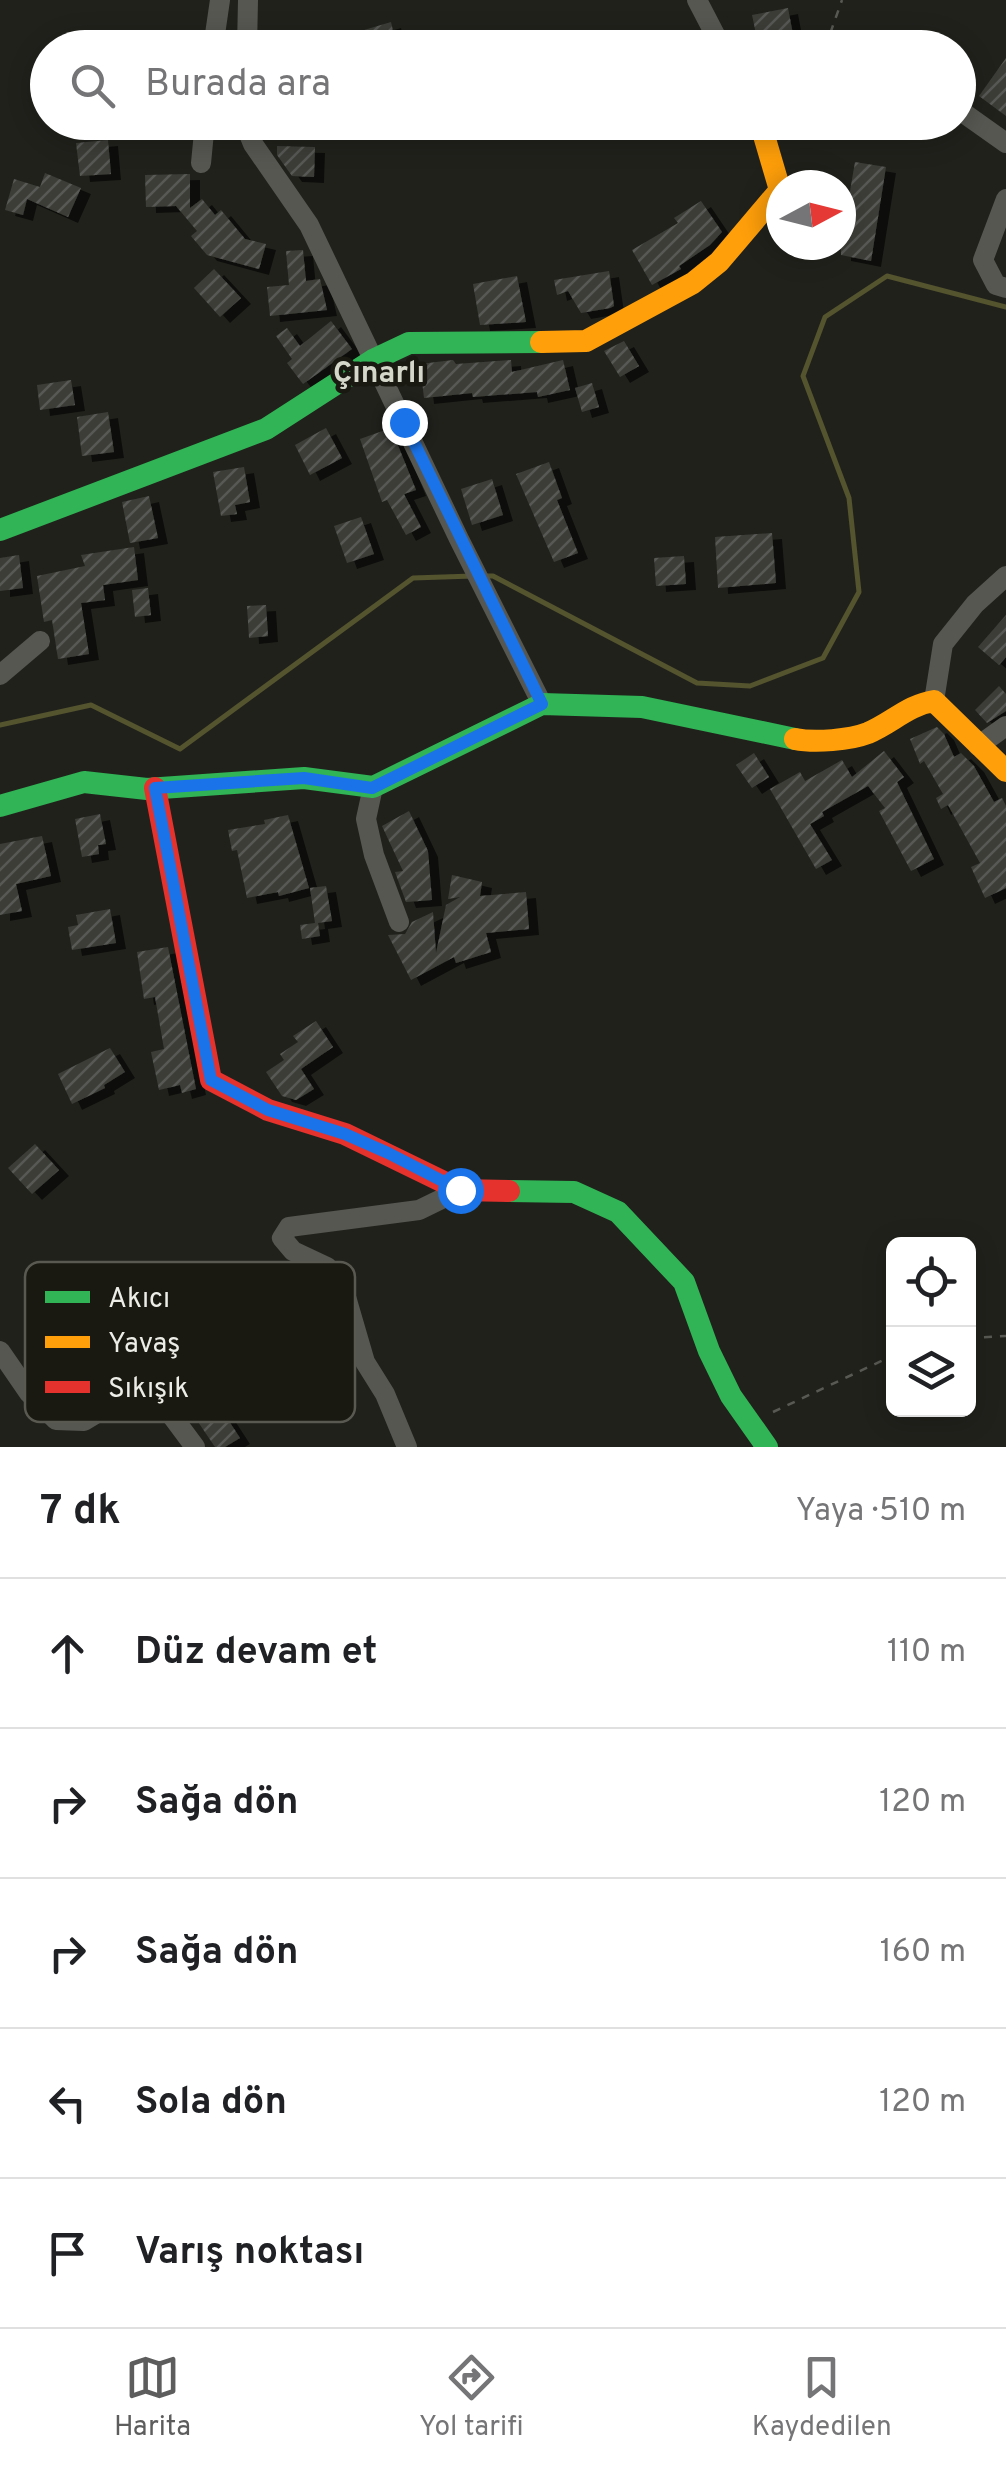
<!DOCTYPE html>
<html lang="tr">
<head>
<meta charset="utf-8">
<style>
  :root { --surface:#fff; --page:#f6f6f6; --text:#202124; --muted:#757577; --line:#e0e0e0; --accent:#5c5d5c }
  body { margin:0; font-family:Overpass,sans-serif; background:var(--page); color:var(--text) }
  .controls { position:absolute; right:30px; bottom:30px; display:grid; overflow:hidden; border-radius:15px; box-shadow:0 5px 25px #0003 }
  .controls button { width:90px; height:90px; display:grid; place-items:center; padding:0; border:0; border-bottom:2px solid var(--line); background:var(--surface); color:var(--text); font:50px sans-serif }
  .compass { position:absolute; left:766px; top:170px; width:90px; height:90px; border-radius:50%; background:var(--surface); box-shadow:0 5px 25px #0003; rotate:83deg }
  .stop { position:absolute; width:30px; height:30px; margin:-22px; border:8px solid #1a73e8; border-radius:50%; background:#fff }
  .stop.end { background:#1a73e8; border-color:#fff; box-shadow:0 2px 10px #0008 }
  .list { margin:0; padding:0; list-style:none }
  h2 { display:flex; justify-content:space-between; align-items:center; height:130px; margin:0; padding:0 40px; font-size:42px }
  h2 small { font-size:32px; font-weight:400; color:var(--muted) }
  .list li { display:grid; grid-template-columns:65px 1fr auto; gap:30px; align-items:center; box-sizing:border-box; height:150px; padding:0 40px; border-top:2px solid var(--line) }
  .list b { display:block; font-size:38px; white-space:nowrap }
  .list em { font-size:32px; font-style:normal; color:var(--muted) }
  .icon { flex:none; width:55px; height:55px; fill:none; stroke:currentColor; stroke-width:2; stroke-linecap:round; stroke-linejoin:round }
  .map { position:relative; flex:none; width:1006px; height:1447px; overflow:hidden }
  .search { position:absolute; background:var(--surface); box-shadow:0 5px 25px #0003; left:30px; right:30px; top:30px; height:110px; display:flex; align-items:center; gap:25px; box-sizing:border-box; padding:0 35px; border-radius:55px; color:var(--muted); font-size:38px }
  .sheet { height:880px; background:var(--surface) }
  nav { display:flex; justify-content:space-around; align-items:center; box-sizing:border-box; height:140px; border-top:2px solid var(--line); background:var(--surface); font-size:28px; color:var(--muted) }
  nav a { display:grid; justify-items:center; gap:5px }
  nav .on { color:var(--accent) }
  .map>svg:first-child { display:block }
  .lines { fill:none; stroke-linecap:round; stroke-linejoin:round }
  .stream { stroke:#54542f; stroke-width:5 }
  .building { fill:url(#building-hatch); filter:url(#shadow) }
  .path { stroke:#595954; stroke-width:2.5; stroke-dasharray:8 8; stroke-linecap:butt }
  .street { stroke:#575752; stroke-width:20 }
  .fast { stroke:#30b455; stroke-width:22 }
  .slow { stroke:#ff9f0a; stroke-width:22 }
  .jam { stroke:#e5322d; stroke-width:22 }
  .route { stroke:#1a73e8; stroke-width:12 }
  .labels { text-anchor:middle; stroke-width:9; stroke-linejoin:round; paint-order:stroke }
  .quarter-label { font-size:30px; font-weight:bold; fill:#d6d7cb; stroke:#191911 }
  .key { fill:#191911; stroke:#595951; stroke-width:2.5 }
  .key-label { font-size:28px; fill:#edede7 }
</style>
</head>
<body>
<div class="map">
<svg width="1006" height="1447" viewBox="0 0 1006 1447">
  <defs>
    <pattern id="building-hatch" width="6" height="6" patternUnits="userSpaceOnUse" patternTransform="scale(2.5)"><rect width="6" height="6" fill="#3c3d38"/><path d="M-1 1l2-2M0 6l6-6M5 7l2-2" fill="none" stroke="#585955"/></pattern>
    <filter id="shadow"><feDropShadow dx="10" dy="6" stdDeviation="0" flood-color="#0009"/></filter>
  </defs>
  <rect width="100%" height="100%" fill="#21211c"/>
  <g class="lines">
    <path class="stream" d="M484,576H493L697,683L750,686L823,658L859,592L849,498L803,376L825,317L887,276L1006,307
      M0,725L91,705L180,749L413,578L473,576"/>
  </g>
  <path class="building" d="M788,8L795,45L759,48L752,15Z
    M391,22L395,39L368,47L364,30Z
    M1006,58V116L979,96Z
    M108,140L111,174L80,176L76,143Z
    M277,146L315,147L314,177L292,176L277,155Z
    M855,162L886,167L871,261L841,255V226H844Z
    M45,173L81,188L68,217L27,199L23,215L5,210L14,179L40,187Z
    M190,174V208L202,199L215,215L221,210L245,239L266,244L259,269L207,255L191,236L197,231L176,206L146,207L145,175Z
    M701,201L722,232L710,245L679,266L681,269L652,285L632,250L678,223L674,218Z
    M303,250L306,281L320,279L327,310L270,316L267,287L289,285L286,251Z
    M214,269L241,298L220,317L194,288Z
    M609,271L614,306L610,308L581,313L568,291L557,295L554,280Z
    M517,276L526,322L480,325L473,284Z
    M331,321L352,349L303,384L287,363L292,359L276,336L287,328L300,346Z
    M624,341L639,366L620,377L604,351Z
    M453,360L456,364L511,360L512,372L563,360L570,390L538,397L537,392L473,397L472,393L424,398L420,364Z
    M71,380L75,405L40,410L37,385Z
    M592,383L599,407L582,412L575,388Z
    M108,412L114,452L82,456L77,417Z
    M326,428L342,458L310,475L295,445Z
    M391,428L416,490L404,494L421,527L406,535L387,500L382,502L360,439Z
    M549,462L562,498L557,500L578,553L554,562L516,474Z
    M244,467L250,502L235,505L237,514L221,516L213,472Z
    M492,479L503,515L472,525L461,489Z
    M149,496L158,538L130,543L122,502Z
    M361,517L374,554L347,563L334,526Z
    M772,533L776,583L718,588L715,537Z
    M134,547L138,580L103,585L105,600L81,603L89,654L58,659L52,620L44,622L37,576L85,566L81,555Z
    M19,555L23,588L0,591V558Z
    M684,556L686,584L656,586L654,558Z
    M148,588L151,615L135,617L132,590Z
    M266,605L268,636L249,638L247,606Z
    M1006,615V657L999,665L978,647Z
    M999,686L1006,694V711L987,723L975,710Z
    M937,727L944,734L954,757L961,753L974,766L994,802L1002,798L1006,806V888L985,898L971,867L980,863L948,805L941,809L936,798L943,794L924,761L920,764L910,739Z
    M884,751L904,777L897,782L934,859L911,871L879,811L885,808L868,786L822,812L824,816L810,824L832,860L816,869L770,789L800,772L805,781L842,760L852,777Z
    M754,753L769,777L752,788L736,765Z
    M409,811L428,851L432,900L406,902L395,872L403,871L382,826Z
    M100,814L106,844L98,845L99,854L82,857L75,819Z
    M288,815L309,888L279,896L278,892L247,898L237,850L232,851L228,830L265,824L264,820Z
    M42,836L51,876L16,884L22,911L0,915V844Z
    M452,875L482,882L480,896L526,892L529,929L486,933L491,952L456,963L454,957L411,980L388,935L405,934L412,922L433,912L436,953L446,905L460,897L448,899Z
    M326,886L332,921L318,923L320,936L302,939L300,925L315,923L310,888Z
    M110,909L116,943L72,950L68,927L78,925L76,915Z
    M168,947L196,1089L182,1093L180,1085L159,1090L151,1052L164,1049L155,997L144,999L137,952Z
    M316,1021L333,1047L301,1069L314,1089L296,1100L282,1096L266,1072L284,1060L280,1054L298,1042L293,1036Z
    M110,1048L125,1072L104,1085L105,1088L72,1104L58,1074Z
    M35,1144L59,1170L32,1194L8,1168Z
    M214,1398L240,1438L225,1447H215L192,1413Z"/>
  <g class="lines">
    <path class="path" d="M825,48L842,0
      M968,1338L1006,1336
      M773,1412L894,1355"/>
    <path class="street" d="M697,0L722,48
      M213,48L220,0
      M247,48L248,0
      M958,109L1006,143
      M244,122L253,144L309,225L459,539L542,704
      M201,163L205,122
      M1006,199L983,260L996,285L1006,288
      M0,675L40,641
      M934,701L943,644L975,604L1006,576
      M978,746L1006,726
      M373,787L366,819L374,855L399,922
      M0,1351L29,1393L56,1420L84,1421L127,1395L143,1391L163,1404L195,1447
      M407,1447L385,1394L365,1362L344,1290L327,1267L293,1251L282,1238L289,1227L419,1210L460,1190"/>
    <path class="fast" d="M0,530L266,429L373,360L409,343L541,342
      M0,806L84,782L147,789L304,778L373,787L542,704L642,707L795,739
      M509,1191L574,1192L618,1212L684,1282L709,1351L731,1396L767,1447"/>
    <path class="slow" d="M541,342L586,341L693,283L719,262L780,190L760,122
      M795,739C815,743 850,740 868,733C892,723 908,705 934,701L1006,771"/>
    <path class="jam" d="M155,788L211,1080L268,1110L345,1134L460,1190L509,1191"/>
  </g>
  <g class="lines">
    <path class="route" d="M404,422L542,704L372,788L304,778L155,788L211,1080L268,1110L345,1134L388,1153L460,1190"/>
  </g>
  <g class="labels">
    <g class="quarter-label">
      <text x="379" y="382">Çınarlı</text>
    </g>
  </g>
  <rect x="25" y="1262" width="330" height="160" rx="15" class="key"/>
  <rect x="45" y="1291" width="45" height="12" fill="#30b455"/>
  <rect x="45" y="1336" width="45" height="12" fill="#ff9f0a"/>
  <rect x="45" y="1381" width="45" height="12" fill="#e5322d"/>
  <g class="key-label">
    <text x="108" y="1307">Akıcı</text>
    <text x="108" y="1352">Yavaş</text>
    <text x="108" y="1397">Sıkışık</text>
  </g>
</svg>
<div class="controls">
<button><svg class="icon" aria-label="locate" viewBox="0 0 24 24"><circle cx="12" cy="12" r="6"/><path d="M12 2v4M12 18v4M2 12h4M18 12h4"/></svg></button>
<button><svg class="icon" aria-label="layers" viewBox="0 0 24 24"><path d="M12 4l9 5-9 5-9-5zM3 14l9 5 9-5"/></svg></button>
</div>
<svg class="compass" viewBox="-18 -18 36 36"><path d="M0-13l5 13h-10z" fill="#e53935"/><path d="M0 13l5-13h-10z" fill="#757577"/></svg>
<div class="stop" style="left:460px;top:1190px"></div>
<div class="stop end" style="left:404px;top:422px"></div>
<div class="search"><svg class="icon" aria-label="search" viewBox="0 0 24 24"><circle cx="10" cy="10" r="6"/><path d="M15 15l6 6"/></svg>Burada ara</div>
</div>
<section class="sheet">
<h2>7 dk<small>Yaya · 510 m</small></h2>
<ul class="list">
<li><svg class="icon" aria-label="ahead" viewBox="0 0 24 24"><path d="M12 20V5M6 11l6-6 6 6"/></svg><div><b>Düz devam et</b></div><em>110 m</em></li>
<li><svg class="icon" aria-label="right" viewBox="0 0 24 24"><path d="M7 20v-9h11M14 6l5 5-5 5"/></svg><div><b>Sağa dön</b></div><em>120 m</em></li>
<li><svg class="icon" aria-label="right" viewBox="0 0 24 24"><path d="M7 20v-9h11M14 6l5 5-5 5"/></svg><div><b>Sağa dön</b></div><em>160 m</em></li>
<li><svg class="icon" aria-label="left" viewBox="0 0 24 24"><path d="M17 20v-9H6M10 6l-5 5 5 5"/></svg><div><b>Sola dön</b></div><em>120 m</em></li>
<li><svg class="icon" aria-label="arrive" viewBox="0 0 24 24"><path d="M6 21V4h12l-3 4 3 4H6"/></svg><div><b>Varış noktası</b></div></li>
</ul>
</section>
<nav>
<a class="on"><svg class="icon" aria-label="map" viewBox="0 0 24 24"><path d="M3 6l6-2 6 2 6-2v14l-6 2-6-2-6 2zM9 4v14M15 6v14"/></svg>Harita</a>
<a><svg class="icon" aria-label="directions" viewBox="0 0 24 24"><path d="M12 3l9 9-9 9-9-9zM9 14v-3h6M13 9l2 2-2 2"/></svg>Yol tarifi</a>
<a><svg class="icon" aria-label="saved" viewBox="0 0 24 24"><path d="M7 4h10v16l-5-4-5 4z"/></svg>Kaydedilen</a>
</nav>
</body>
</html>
